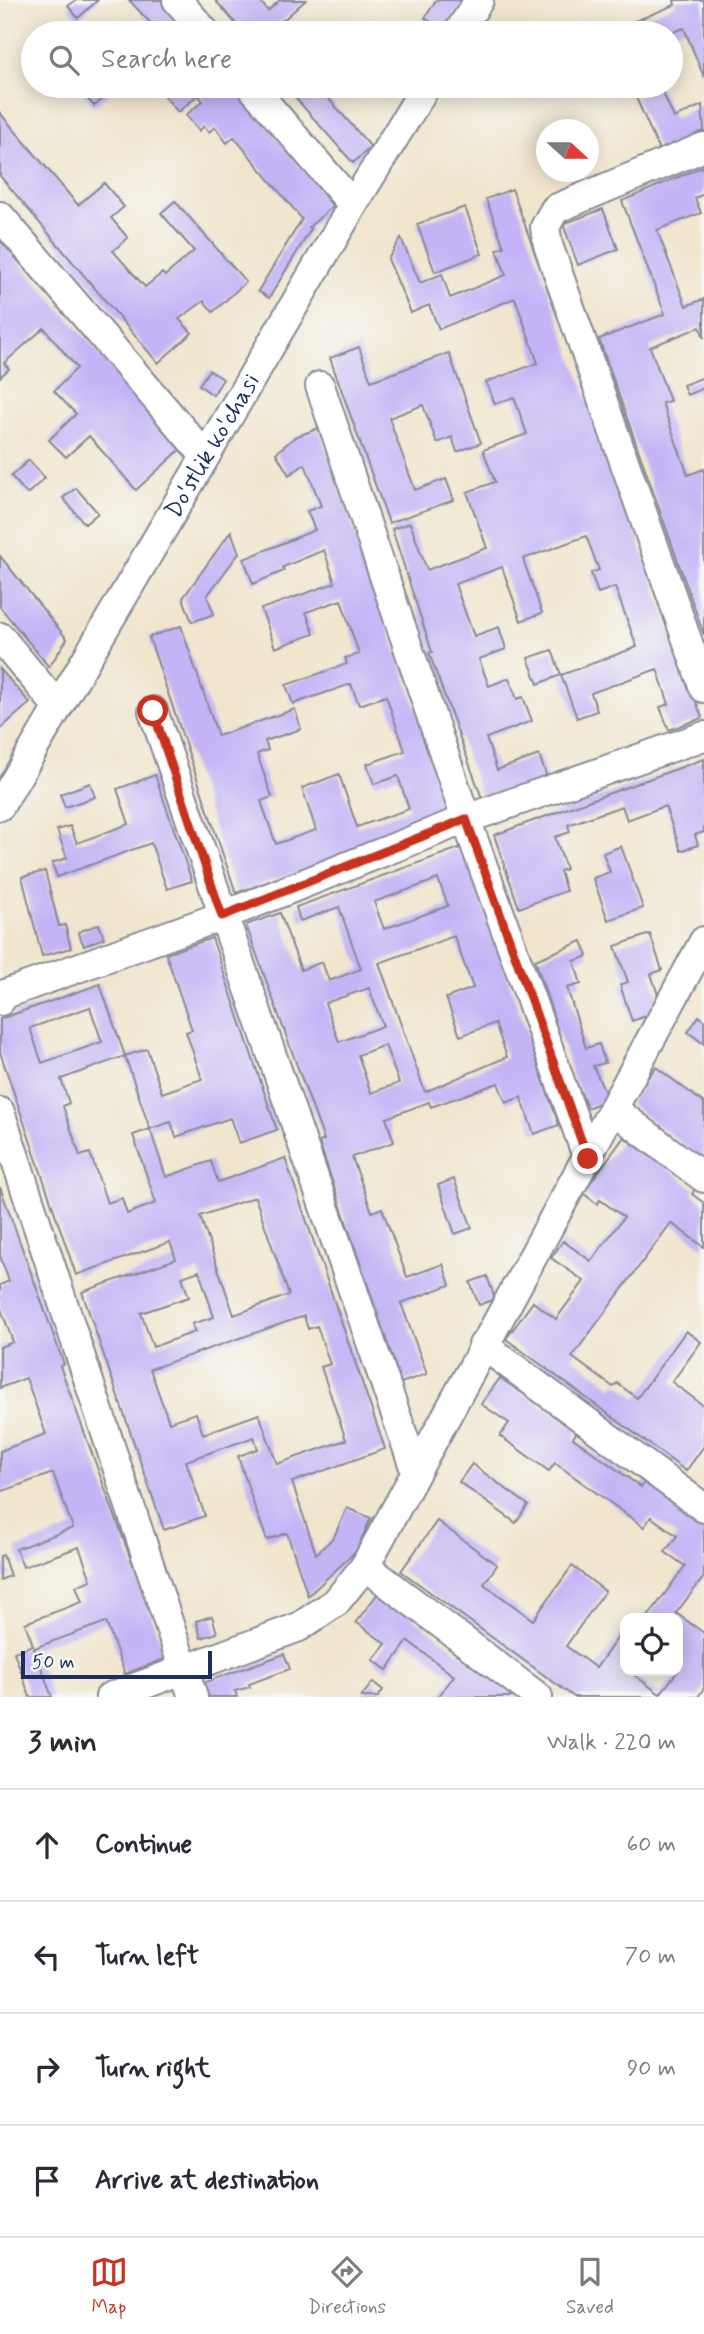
<!DOCTYPE html>
<html lang="en">
<head>
<meta charset="utf-8">
<style>
  :root { --surface:#fff; --page:#f7f7f7; --text:#2b2b33; --muted:#7c7c81; --line:#e1e1e2; --accent:#c8321e }
  body { margin:0; font-family:Mynerve,sans-serif; background:var(--page); color:var(--text) }
  .controls { position:absolute; right:21px; bottom:21px; display:grid; overflow:hidden; border-radius:14px; box-shadow:0 4px 18px #0003 }
  .controls button { width:63px; height:63px; display:grid; place-items:center; padding:0; border:0; border-bottom:2px solid var(--line); background:var(--surface); color:var(--text); font:35px sans-serif }
  .compass { position:absolute; left:536px; top:119px; width:63px; height:63px; border-radius:50%; background:var(--surface); box-shadow:0 4px 18px #0003; rotate:111deg }
  .scale { position:absolute; left:21px; bottom:18px; width:191px; box-sizing:border-box; padding-left:7px; border:4px solid #1b2f5e; border-top:0; font-size:19px; line-height:24px; white-space:nowrap; color:#1b2f5e; -webkit-text-stroke:5px #f6f6f2; paint-order:stroke }
  .stop { position:absolute; width:21px; height:21px; margin:-16px; border:5px solid #c8321e; border-radius:50%; background:#fff }
  .stop.end { background:#c8321e; border-color:#fff; box-shadow:0 2px 7px #0008 }
  .list { margin:0; padding:0; list-style:none }
  h2 { display:flex; justify-content:space-between; align-items:center; height:91px; margin:0; padding:0 28px; font-size:30px }
  h2 small { font-size:23px; font-weight:400; color:var(--muted) }
  .list li { display:grid; grid-template-columns:46px 1fr auto; gap:21px; align-items:center; box-sizing:border-box; height:112px; padding:0 28px; border-top:2px solid var(--line) }
  .list b { display:block; font-size:26px; white-space:nowrap }
  .list em { font-size:23px; font-style:normal; color:var(--muted) }
  .icon { flex:none; width:38px; height:38px; fill:none; stroke:currentColor; stroke-width:2; stroke-linecap:round; stroke-linejoin:round }
  .map { position:relative; flex:none; width:704px; height:1697px; overflow:hidden }
  .search { position:absolute; background:var(--surface); box-shadow:0 4px 18px #0003; left:21px; right:21px; top:21px; height:77px; display:flex; align-items:center; gap:18px; box-sizing:border-box; padding:0 24px; border-radius:38px; color:var(--muted); font-size:26px }
  .sheet { height:539px; background:var(--surface) }
  nav { display:flex; justify-content:space-around; align-items:center; box-sizing:border-box; height:98px; border-top:2px solid var(--line); background:var(--surface); font-size:19px; color:var(--muted) }
  nav a { display:grid; justify-items:center; gap:4px }
  nav .on { color:var(--accent) }
  .map>svg:first-child { display:block }
  .building { fill:#c4b4f6; fill-rule:evenodd }
  .lines { fill:none; stroke-linecap:round; stroke-linejoin:round }
  .minor-casing { stroke:#868a96; stroke-width:32 }
  .minor { stroke:#fff; stroke-width:28 }
  .route { stroke:#c8321e; stroke-width:9 }
  .labels { text-anchor:middle; stroke-width:6; stroke-linejoin:round; paint-order:stroke }
  .street-label { font-size:24px; fill:#1b2f5e; stroke:#f6f6f2 }
</style>
</head>
<body>
<div class="map">
<svg width="704" height="1697" viewBox="0 0 704 1697">
  <rect width="100%" height="100%" fill="#f6f6f2"/>
  <filter id="ink" filterUnits="userSpaceOnUse"><feTurbulence type="fractalNoise" baseFrequency=".0143" numOctaves="2"/><feDisplacementMap in="SourceGraphic" scale="14" xChannelSelector="R" yChannelSelector="G"/><feConvolveMatrix kernelMatrix="1 2 1 2 8 2 1 2 1" color-interpolation-filters="sRGB"/></filter>
  <filter id="wash" filterUnits="userSpaceOnUse"><feTurbulence type="fractalNoise" baseFrequency=".00686" numOctaves="4" result="noise"/><feDisplacementMap in="SourceGraphic" scale="28" xChannelSelector="R" yChannelSelector="G"/><feGaussianBlur stdDeviation="1.57" result="paint"/><feColorMatrix in="noise" values="0 0 0 0 0 0 0 0 0 0 0 0 0 0 0 0 0 1.4 0 .05"/><feComposite in="paint" operator="in"/></filter>
  <g filter="url(#wash)">
    <rect width="100%" height="100%" fill="#f1e5cd"/>
    <g id="blocks">
      <path class="building" d="M76,0H98L78,18L68,6Z
        M129,0H163L192,33H155L158,31Z
        M215,0H259L268,11L280,0H306L272,30L275,33H244Z
        M436,0H466L445,31L425,18Z
        M674,0H704V77L684,28L670,33H640L635,21L675,5Z
        M83,86L92,88L119,86L94,106L79,89Z
        M156,86H236L333,206L309,227L311,229L269,298L258,291L302,219L234,137L227,143L215,127L209,132L204,126L199,131L186,115L203,101L198,95L178,112Z
        M285,86H322L321,90L371,147L353,163Z
        M631,86H660L674,118L702,105L704,131L659,150Z
        M0,113L78,205L104,183L124,207L111,218L128,238L113,251L145,287L162,273L165,276L194,251L161,213L175,201L246,282L213,312L204,301L179,319L192,333L158,363L0,176Z
        M704,166V194L695,198L701,213L657,230L686,306L704,299V338L700,327L650,347L670,401L662,403L688,475L704,469V635L599,339L665,314L622,201Z
        M512,189L702,718L669,730L660,707L669,704L657,669L591,693L597,711L577,718L561,675L637,647L615,587L598,593L591,573L599,570L586,536L523,559L542,613L521,621L502,567L455,584L474,636L499,627L506,649L479,659L489,686L509,678L517,699L523,697L532,721L486,738L497,770L539,755L548,780L484,804L429,653L432,652L392,529L410,523L427,570L487,548L467,492L495,482L483,450L527,434L514,397L495,404L486,382L538,363L515,298L439,329L429,305L411,313L388,259L401,238L420,283L442,274L450,298L506,275L497,249L504,247L486,199Z
        M465,207L482,254L435,272L417,224Z
        M603,209L618,249L578,265L563,224Z
        M0,240L182,448L136,490L89,436L66,457L49,440L76,414L54,391L77,368L44,328L4,363L9,369L0,377Z
        M359,347L371,381L449,353L481,443L457,452L452,437L437,443L423,405L389,418L415,490L446,479L454,500L389,523L330,358Z
        M209,370L223,379L213,395L199,385Z
        M704,377V388L687,395L683,385Z
        M319,428L454,817L236,893L149,637L181,626L218,736L295,709L301,729L265,741L268,750L257,754L272,797L261,801L276,844L316,830L302,788L339,774L357,827L409,809L398,776L374,784L367,764L405,751L386,696L359,705L351,684L293,704L286,685L347,664L345,658L359,654L341,600L306,612L314,634L275,648L267,625L261,609L335,583L324,550L283,567L284,571L253,584L244,559L315,530L307,511L321,506L305,464L289,475L276,453L295,437Z
        M29,460L45,478L27,494L11,476Z
        M76,488L98,513L85,524L63,498Z
        M231,531L239,553L207,596L214,614L192,622L183,598Z
        M0,556L67,639L49,667L0,607Z
        M552,650L561,675L538,684L528,658Z
        M0,669L30,703L0,729Z
        M704,759V832L695,835L698,845L681,851L665,806L627,820L622,806L568,825L570,832L555,837L566,869L560,871L566,891L519,908L494,835Z
        M155,775L192,881L167,889L151,843L57,877L52,863L67,858L57,830L70,826L77,843L129,824L117,789Z
        M90,783L95,797L65,807L60,794Z
        M621,846L643,908L608,920L593,878L610,872L603,853Z
        M462,847L559,1125L534,1134L521,1097L506,1103L498,1083L431,1107L429,1102L386,1118L394,1142L352,1157L372,1212L382,1208L407,1277L443,1264L450,1285L401,1303L427,1374L401,1383L319,1142L324,1140L246,925L280,913L301,970L322,962L329,981L361,969L339,907L300,921L296,907ZM438,879L448,906L384,929L374,902ZM454,936L473,988L446,998L460,1036L495,1023L507,1057L425,1092L379,963ZM369,988L383,1026L339,1042L325,1003ZM385,1045L399,1083L371,1093L358,1055Z
        M45,871L59,926L65,925L71,948L42,956L22,877Z
        M99,924L104,938L84,946L78,932Z
        M650,934L662,970L651,974L663,1010L632,1021L620,985L628,982L615,946Z
        M212,938L277,1130L239,1143L230,1118L176,1137L171,1122L150,1129L125,1056L147,1049L162,1093L202,1079L186,1032L192,1030L166,954Z
        M582,941L588,956L574,961L581,984L567,988L586,1048L599,1044L605,1063L593,1066L608,1099L588,1108L573,1076L535,960Z
        M100,984L125,1056L61,1079L69,1103L63,1106L80,1156L90,1153L107,1203L122,1198L127,1214L156,1203L133,1135L150,1129L166,1177L211,1161L218,1182L285,1158L385,1449L292,1482L316,1554L334,1537L347,1508L371,1518L356,1551L308,1596L287,1533L267,1540L253,1502L238,1456L258,1449L254,1437L186,1461L205,1516L164,1530L82,1292L176,1259L170,1242L76,1275L0,1052V1019ZM90,1007L102,1042L42,1063L30,1028ZM255,1197L289,1295L234,1315L200,1216ZM199,1271L214,1317L192,1324L195,1332L153,1347L141,1313L189,1297L182,1277ZM304,1316L308,1329L317,1326L330,1364L321,1367L346,1440L277,1464L259,1414L203,1434L196,1413L169,1422L150,1369Z
        M699,1016L704,1020V1044L688,1032Z
        M656,1067L704,1103V1160L629,1103Z
        M624,1137L695,1189L692,1194L704,1203V1247L671,1223L572,1357L613,1387L617,1383L637,1398L686,1331L701,1342L672,1382L704,1406V1446L686,1471L506,1339L533,1302L556,1319L584,1281L551,1258L563,1241L591,1261L624,1217L600,1200L597,1204L583,1193Z
        M454,1179L472,1228L455,1234L438,1185Z
        M0,1187L64,1364L60,1366L167,1658L125,1674L106,1622L34,1648L52,1697H30L14,1652L33,1645L25,1623L82,1602L76,1586L91,1580L79,1547L23,1567L16,1549L73,1528L53,1473L0,1492V1451L46,1434L26,1378L0,1388V1347L13,1342L0,1306V1285L9,1281L0,1256Z
        M487,1276L495,1299L479,1305L470,1282Z
        M500,1378L578,1430L573,1438L641,1487L646,1480L704,1522V1577L676,1613L704,1633V1688L698,1697H574L401,1571L437,1521L497,1565L484,1584L533,1620L572,1566L605,1591L566,1646L596,1668L625,1627V1671H638L634,1675L660,1694L678,1671V1618H647L685,1566L665,1552L677,1536L651,1517L644,1527L555,1463L549,1471L500,1436L509,1423L481,1404Z
        M472,1464L528,1505L516,1523L459,1482Z
        M3,1555L10,1576L0,1580V1556Z
        M379,1592L518,1697H438L454,1676L408,1641L387,1670L373,1660L386,1644L356,1622Z
        M212,1616L217,1633L201,1638L196,1621Z
        M284,1654L290,1669L249,1684L250,1687L235,1691L237,1697H209L203,1683Z
        M373,1682L383,1690L378,1697H361Z"/>
    </g>
  </g>
  <g filter="url(#ink)">
    <use href="#blocks" fill-opacity="0" stroke="#868a96" stroke-width="2"/>
    <g class="lines">
      <defs>
        <g id="minor">
          <path d="M177,0L206,33"/>
          <path d="M458,33L479,0"/>
          <path d="M251,86L353,205"/>
          <path d="M704,147L555,209L545,227L548,245L704,688"/>
          <path d="M0,216L205,456"/>
          <path d="M320,386L466,819L588,1159"/>
          <path d="M0,637L58,707"/>
          <path d="M153,711L415,1470"/>
          <path id="s1" d="M0,806L353,205L426,86"/>
          <path d="M0,1001L5,994L222,916L466,819L704,736"/>
          <path d="M613,1109L704,1178"/>
          <path d="M0,1112L193,1697"/>
          <path d="M483,1345L704,1508"/>
          <path d="M365,1566L538,1697"/>
          <path d="M110,1697L299,1627L336,1602L365,1566L704,941"/>
        </g>
      </defs>
      <use href="#minor" class="minor-casing"/>
      <use href="#minor" class="minor"/>
    </g>
  </g>
  <g class="lines" filter="url(#ink)">
    <path class="route" d="M153,711L222,916L466,819L588,1159"/>
  </g>
  <g class="labels">
    <g class="street-label">
      <text dy="8" stroke="none"><textPath href="#s1" startOffset="418">Do'stlik ko'chasi</textPath></text>
    </g>
  </g>
</svg>
<div class="controls">
<button><svg class="icon" aria-label="locate" viewBox="0 0 24 24"><circle cx="12" cy="12" r="6"/><path d="M12 2v4M12 18v4M2 12h4M18 12h4"/></svg></button>
</div>
<svg class="compass" viewBox="-18 -18 36 36"><path d="M0-13l5 13h-10z" fill="#e53935"/><path d="M0 13l5-13h-10z" fill="#7c7c81"/></svg>
<div class="scale">50 m</div>
<div class="stop" style="left:153px;top:711px"></div>
<div class="stop end" style="left:588px;top:1159px"></div>
<div class="search"><svg class="icon" aria-label="search" viewBox="0 0 24 24"><circle cx="10" cy="10" r="6"/><path d="M15 15l6 6"/></svg>Search here</div>
</div>
<section class="sheet">
<h2>3 min<small>Walk · 220 m</small></h2>
<ul class="list">
<li><svg class="icon" aria-label="ahead" viewBox="0 0 24 24"><path d="M12 20V5M6 11l6-6 6 6"/></svg><div><b>Continue</b></div><em>60 m</em></li>
<li><svg class="icon" aria-label="left" viewBox="0 0 24 24"><path d="M17 20v-9H6M10 6l-5 5 5 5"/></svg><div><b>Turn left</b></div><em>70 m</em></li>
<li><svg class="icon" aria-label="right" viewBox="0 0 24 24"><path d="M7 20v-9h11M14 6l5 5-5 5"/></svg><div><b>Turn right</b></div><em>90 m</em></li>
<li><svg class="icon" aria-label="arrive" viewBox="0 0 24 24"><path d="M6 21V4h12l-3 4 3 4H6"/></svg><div><b>Arrive at destination</b></div></li>
</ul>
</section>
<nav>
<a class="on"><svg class="icon" aria-label="map" viewBox="0 0 24 24"><path d="M3 6l6-2 6 2 6-2v14l-6 2-6-2-6 2zM9 4v14M15 6v14"/></svg>Map</a>
<a><svg class="icon" aria-label="directions" viewBox="0 0 24 24"><path d="M12 3l9 9-9 9-9-9zM9 14v-3h6M13 9l2 2-2 2"/></svg>Directions</a>
<a><svg class="icon" aria-label="saved" viewBox="0 0 24 24"><path d="M7 4h10v16l-5-4-5 4z"/></svg>Saved</a>
</nav>
</body>
</html>
